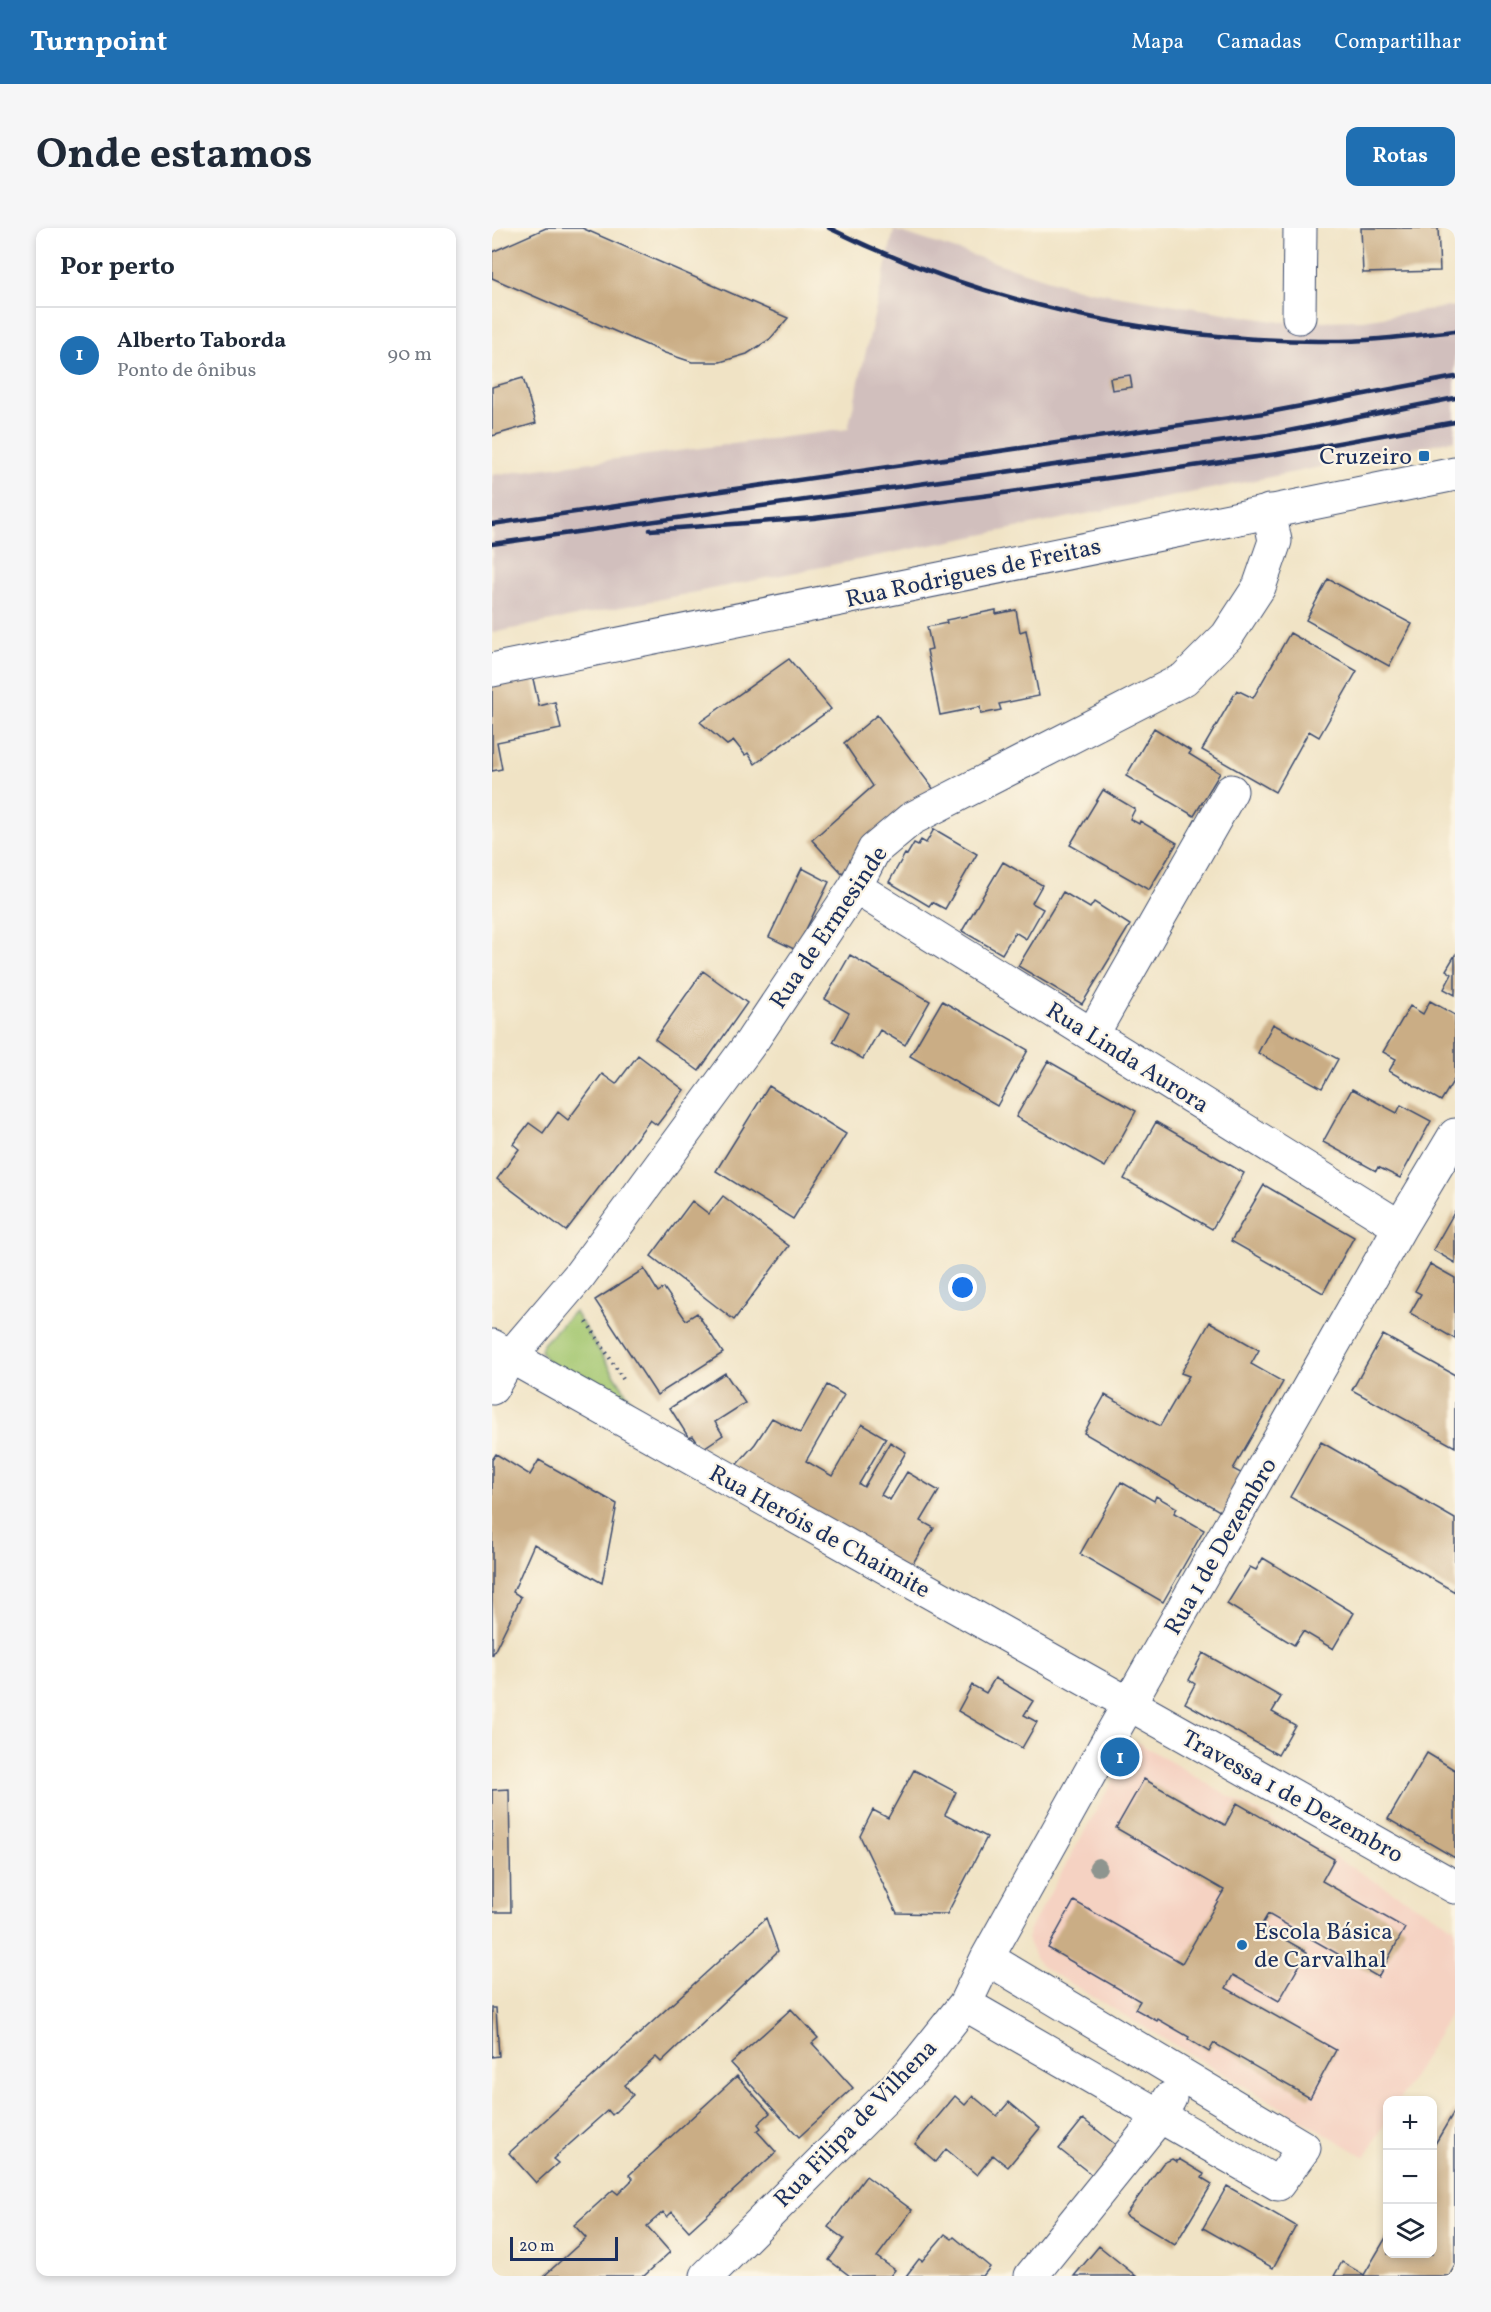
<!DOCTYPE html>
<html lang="pt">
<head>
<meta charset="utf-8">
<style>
  :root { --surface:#fff; --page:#f6f6f7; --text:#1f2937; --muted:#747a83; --line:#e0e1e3; --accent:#1f6fb2 }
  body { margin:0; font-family:Vollkorn,serif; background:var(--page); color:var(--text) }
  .controls { position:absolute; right:18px; bottom:18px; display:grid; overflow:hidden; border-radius:12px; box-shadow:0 3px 9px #0003 }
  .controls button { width:54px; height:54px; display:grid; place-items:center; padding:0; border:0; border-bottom:2px solid var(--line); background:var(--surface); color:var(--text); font:30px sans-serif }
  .scale { position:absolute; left:18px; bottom:15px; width:108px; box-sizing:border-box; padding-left:6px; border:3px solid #1b2f5e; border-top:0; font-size:16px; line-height:21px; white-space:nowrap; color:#1b2f5e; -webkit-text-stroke:4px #fcf5e5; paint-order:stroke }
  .you { position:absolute; left:471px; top:1060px; width:21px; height:21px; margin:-15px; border:4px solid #fff; border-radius:50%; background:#1a73e8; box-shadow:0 0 0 9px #1a73e833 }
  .badge { display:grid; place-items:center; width:39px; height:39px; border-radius:50%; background:var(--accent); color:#fff; font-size:20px; font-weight:700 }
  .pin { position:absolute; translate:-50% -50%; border:3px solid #fff; box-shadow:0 2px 6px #0006 }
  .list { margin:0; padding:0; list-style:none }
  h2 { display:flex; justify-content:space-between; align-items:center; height:78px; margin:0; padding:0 24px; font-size:26px }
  h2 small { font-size:20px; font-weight:400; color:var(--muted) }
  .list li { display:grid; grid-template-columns:39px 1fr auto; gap:18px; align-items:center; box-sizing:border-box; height:96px; padding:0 24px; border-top:2px solid var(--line) }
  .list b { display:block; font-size:22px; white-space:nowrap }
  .list p { margin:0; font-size:20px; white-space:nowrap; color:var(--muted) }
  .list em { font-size:20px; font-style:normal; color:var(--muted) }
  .icon { flex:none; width:33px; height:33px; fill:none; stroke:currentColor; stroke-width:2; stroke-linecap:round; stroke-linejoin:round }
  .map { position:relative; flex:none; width:963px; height:2048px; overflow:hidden; border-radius:12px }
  header { display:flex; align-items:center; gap:36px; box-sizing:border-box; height:84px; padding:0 30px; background:var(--accent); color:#fff }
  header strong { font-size:28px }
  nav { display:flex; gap:33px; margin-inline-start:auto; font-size:21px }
  .intro { display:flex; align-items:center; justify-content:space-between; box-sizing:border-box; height:144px; padding:0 36px }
  h1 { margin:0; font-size:42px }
  .button { padding:15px 27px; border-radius:12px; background:var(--accent); color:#fff; font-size:21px; font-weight:700 }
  main { display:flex; gap:36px; padding:0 36px }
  aside { flex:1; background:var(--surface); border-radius:12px; box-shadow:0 3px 9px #0003 }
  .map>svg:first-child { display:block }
  .built { fill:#f5d2c2 }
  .industrial { fill:#d1bfbd }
  .green { fill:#a4c771; stroke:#607b68; stroke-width:1.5 }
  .building { fill:#caad85 }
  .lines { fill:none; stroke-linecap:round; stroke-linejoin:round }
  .street-casing { stroke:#3b4a6d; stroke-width:35 }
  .secondary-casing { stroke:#3b4a6d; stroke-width:35 }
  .path { stroke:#3b4a6d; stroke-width:4; stroke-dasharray:1.5 4.5; stroke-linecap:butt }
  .street { stroke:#fff; stroke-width:33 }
  .secondary { stroke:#fff; stroke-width:33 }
  .rail { stroke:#1b2f5e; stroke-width:4.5 }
  .tree { fill:#8e958f }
  .poi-dot { fill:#1f6fb2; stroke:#fcf5e5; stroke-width:2 }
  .labels { text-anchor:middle; stroke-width:4.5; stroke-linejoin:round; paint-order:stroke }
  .poi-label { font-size:24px; fill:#1b2f5e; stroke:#fcf5e5; text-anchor:end }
  .street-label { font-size:24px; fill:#1b2f5e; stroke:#fcf5e5 }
</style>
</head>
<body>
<header>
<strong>Turnpoint</strong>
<nav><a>Mapa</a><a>Camadas</a><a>Compartilhar</a></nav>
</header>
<div class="intro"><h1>Onde estamos</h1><a class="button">Rotas</a></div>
<main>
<aside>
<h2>Por perto<small></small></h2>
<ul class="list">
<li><span class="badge">1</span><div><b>Alberto Taborda</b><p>Ponto de ônibus</p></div><em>90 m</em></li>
</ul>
</aside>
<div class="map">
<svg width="963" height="2048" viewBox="0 0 963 2048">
  <rect width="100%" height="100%" fill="#fcf5e5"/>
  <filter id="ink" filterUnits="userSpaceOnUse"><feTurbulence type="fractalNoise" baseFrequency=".0167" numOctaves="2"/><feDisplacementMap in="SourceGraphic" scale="12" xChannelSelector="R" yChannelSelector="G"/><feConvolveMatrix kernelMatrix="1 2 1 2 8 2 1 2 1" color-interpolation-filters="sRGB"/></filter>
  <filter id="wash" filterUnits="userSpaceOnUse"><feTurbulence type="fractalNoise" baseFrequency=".008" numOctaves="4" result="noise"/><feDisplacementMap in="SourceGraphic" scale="24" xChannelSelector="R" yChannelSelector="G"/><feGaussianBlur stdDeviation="1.35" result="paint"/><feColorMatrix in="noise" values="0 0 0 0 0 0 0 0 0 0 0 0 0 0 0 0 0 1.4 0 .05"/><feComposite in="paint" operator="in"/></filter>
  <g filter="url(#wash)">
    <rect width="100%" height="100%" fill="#f0e3c5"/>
    <path class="built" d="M643,1513L963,1700V1777L907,1872H896L895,1892L873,1929L552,1740L544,1732L535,1711L538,1701Z"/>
    <path class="industrial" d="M402,2L586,61L788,94L871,92L963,78V212L0,405V247L356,201Z"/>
    <path class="green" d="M82,1083L154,1196L54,1132L49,1123L51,1116Z"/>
    <g id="blocks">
      <path class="building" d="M54,0H90L296,90L278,111L255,126L228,134H200L173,125L0,50V24Z
        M869,0H946L948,43L871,45Z
        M638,147L640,159L620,162L618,150Z
        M31,150L44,195L0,208V159Z
        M836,351L920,396L897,438L814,392Z
        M504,382V386L524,382L528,404L534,402L547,468L507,476L509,482L489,486L488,479L448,487L435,422L440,421L435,399L455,395L454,392Z
        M798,405L865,443L827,509L817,503L783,564L710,522L745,462L761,470Z
        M297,431L339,481L263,536L256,525L253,527L242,513L235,517L208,494Z
        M40,446L47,478L63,474L69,501L5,514L10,541L0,543V454Z
        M385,487L446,567L410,590L350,645L320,612L381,558L352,515Z
        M662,500L699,523L697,526L728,545L702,588L634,548Z
        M611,562L643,581L638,591L647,596L648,593L685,615L657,662L578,617Z
        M442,601L485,626L453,681L440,674L437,678L397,654L413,626L415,627L422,615L426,617L429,612L434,615Z
        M511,634L550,657L540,675L551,681L534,711L523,704L510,726L470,703Z
        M310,640L337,654L304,722L277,709Z
        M571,664L598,680L602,674L638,697L590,776L526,738Z
        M358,727L438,773L413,817L388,802L371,831L341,814L357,785L333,771Z
        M963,727V767L952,761L960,746L954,742Z
        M211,743L255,775L207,843L163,811Z
        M450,773L536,822L505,878L418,828Z
        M938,773L963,787V850L949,873L897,843L904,831L891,824L918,778L931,786Z
        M781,796L846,831L830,860L766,825Z
        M146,827L192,862L165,897L158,892L74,1003L5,951L27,921L21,916L37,895L51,905L66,884L76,892L110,846L124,856Z
        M556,833L644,883L613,939L524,889Z
        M277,858L354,906L301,991L224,943Z
        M860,861L905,885L909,877L939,893L908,950L886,939L884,943L831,914Z
        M664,894L752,945L720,1001L632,951Z
        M772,957L862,1009L831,1065L739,1013Z
        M231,968L297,1018L242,1092L159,1028L200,973L217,986Z
        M963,983V1035L941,1022Z
        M938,1036L963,1050V1111L918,1085L929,1066L923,1063Z
        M152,1041L166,1064L172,1060L194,1092L205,1085L231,1125L165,1167L103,1072Z
        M718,1094L767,1122L759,1136L791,1154L741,1241L760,1251L738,1289L592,1205L613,1167L668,1198L697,1148L689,1145Z
        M891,1107L963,1147V1219L860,1162Z
        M233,1145L253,1175L223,1194L231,1207L210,1221L201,1208L197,1210L178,1180Z
        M335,1157L352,1167L314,1233L340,1248L370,1196L394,1210L367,1256L372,1259L398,1214L414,1224L389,1267L398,1272L415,1244L447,1263L429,1293L442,1300L414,1347L238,1244L263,1216L280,1190L308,1205Z
        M829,1214L963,1291V1364L798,1269Z
        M4,1226L38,1247L47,1232L125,1276L110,1355L42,1316L21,1364L29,1369L0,1428V1232Z
        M629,1254L662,1273L664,1268L685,1280L682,1285L712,1302L671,1374L588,1326Z
        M771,1330L862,1385L841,1421L811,1403L802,1417L735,1376L758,1339L764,1342Z
        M711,1425L789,1469L780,1484L803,1497L786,1527L693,1475L703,1456L697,1452Z
        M503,1450L541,1473L532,1487L545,1494L530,1520L466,1483L480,1457L494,1465Z
        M935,1525L963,1542V1630L896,1591Z
        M422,1542L464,1564L453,1587L495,1609L455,1686L405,1685L368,1608L381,1582L396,1590Z
        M652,1551L733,1597L745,1575L842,1631L830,1653L913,1700L886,1749L776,1686L769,1698L815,1724L787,1773L741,1747L734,1760L844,1822L818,1870L722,1815L717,1824L696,1811L697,1809L666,1791L665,1793L643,1781L648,1773L556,1720L582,1673L690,1735L732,1662L624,1600Z
        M17,1561L19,1684H0V1562Z
        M274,1690L286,1723L169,1834L164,1829L133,1857L141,1867L120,1887L116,1882L61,1931L66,1935L44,1955L17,1925Z
        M0,1780H4L7,1828L0,1829Z
        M299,1781L326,1810L320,1815L361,1860L307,1909L239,1835Z
        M245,1848L278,1885L266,1896L269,1900L265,1903L284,1924L197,2003L180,1984L175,1989L171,1984L155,1998L178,2024L152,2048H52L94,2010L82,1997L121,1962L126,1966L141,1951L137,1947Z
        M463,1868L473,1877L481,1868L505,1888L517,1874L548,1900L516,1939L501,1927L485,1947L454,1921L444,1934L423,1916Z
        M963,1882V2037L957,2048H842L850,2034L872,2047L896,2006V2026H940V1921Z
        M591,1891L629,1921L605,1951L567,1921Z
        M680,1931L685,1934L687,1931L712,1946L710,1950L720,1956L683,2017L633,1987L671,1935Z
        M374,1948L420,1982L385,2029L403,2042L398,2048H358L337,2032L352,2011L336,1999Z
        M735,1958L804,1998L781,2040L711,2000Z
        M453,2006L460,2011L462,2009L498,2039L491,2048H414L427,2031L430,2033Z
        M607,2018L644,2048H582Z"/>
    </g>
  </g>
  <g filter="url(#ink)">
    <use href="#blocks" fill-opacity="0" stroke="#3b4a6d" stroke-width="1.5"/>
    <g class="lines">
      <defs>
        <path id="street" d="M807,89L808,0
          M363,659L908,999
          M600,807L739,563
          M0,1160L18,1129L87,1048L260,813L363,659L382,622L419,591L692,451L735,408L767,359L783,313L777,283
          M473,1776L786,1956L812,1920L495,1730
          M215,2048L418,1845L473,1776L495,1730L613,1518L908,999L963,907
          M539,2048L668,1888L678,1870"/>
        <path id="secondary" d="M0,442L963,246
          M0,1118L963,1659"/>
      </defs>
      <use href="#street" class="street-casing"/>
      <use href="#secondary" class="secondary-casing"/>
      <path class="path" d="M95,1094L131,1151"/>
      <use href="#street" class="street"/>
      <use href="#secondary" class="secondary"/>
      <path class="rail" d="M337,0C489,75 658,112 827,113C872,114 918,108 963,103
        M0,296L772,185L963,149
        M158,302L322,290L498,267L785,226L963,194
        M0,316L776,207L963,170"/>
    </g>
    <circle class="tree" cx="606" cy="1639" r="9"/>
  </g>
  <g class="poi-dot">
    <rect x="926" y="222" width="12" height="12" rx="3"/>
    <circle cx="750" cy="1717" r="6"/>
  </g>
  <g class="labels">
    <g class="poi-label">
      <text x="920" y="236">Cruzeiro</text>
      <text x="762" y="1711" text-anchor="start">Escola Básica<tspan x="762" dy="28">de Carvalhal</tspan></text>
    </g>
    <g class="street-label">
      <text transform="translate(481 344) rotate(-12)" y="8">Rua Rodrigues de Freitas</text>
      <text transform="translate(336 699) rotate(-56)" y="8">Rua de Ermesinde</text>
      <text transform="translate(636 829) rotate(32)" y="8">Rua Linda Aurora</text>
      <text transform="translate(328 1303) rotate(29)" y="8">Rua Heróis de Chaimite</text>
      <text transform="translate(728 1318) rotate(-60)" y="8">Rua 1 de Dezembro</text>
      <text transform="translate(801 1568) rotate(29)" y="8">Travessa 1 de Dezembro</text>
      <text transform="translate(363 1895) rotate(-46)" y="8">Rua Filipa de Vilhena</text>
    </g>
  </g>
</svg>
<div class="controls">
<button>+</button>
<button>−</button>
<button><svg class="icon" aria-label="layers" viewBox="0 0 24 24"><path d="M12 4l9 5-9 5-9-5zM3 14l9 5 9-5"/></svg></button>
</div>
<div class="scale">20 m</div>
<div class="you"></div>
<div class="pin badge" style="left:628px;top:1529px">1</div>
</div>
</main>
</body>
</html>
